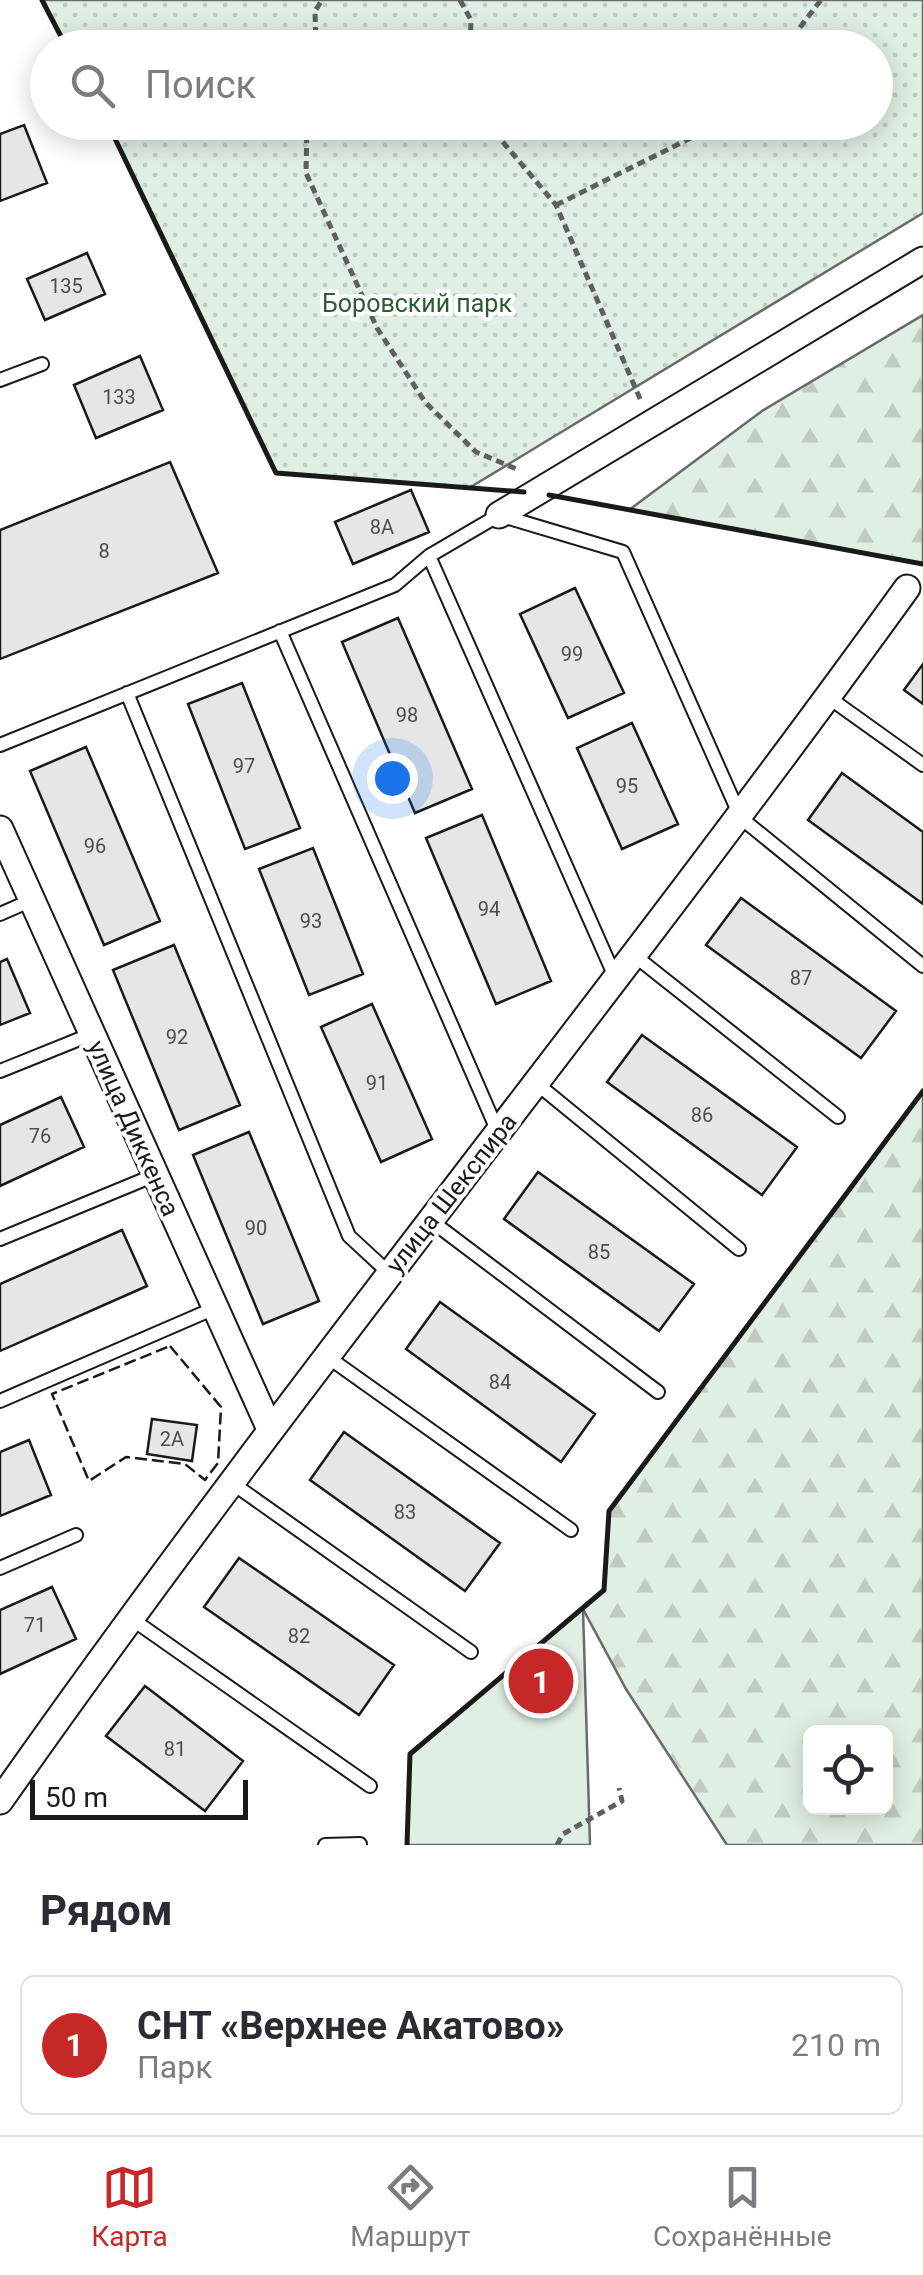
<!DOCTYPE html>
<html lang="ru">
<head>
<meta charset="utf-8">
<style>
  :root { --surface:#fff; --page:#f7f7f7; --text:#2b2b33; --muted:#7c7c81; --line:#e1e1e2; --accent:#c62828 }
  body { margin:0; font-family:Roboto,sans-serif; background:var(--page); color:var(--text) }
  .controls { position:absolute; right:30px; bottom:30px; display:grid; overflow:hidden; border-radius:15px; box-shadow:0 5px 25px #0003 }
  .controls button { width:90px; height:90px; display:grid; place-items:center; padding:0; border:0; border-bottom:2px solid var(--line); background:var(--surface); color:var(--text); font:50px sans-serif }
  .scale { position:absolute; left:30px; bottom:25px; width:218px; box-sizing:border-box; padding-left:10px; border:5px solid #1a1a1a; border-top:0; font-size:28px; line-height:35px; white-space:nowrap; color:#1a1a1a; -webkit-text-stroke:8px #fff; paint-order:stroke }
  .you { position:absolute; left:392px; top:778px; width:35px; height:35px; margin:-25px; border:8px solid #fff; border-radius:50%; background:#1a73e8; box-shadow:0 0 0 15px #1a73e833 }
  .badge { display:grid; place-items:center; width:65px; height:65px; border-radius:50%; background:var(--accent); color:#fff; font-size:32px; font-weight:700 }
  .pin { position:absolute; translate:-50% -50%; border:5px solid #fff; box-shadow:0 2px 10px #0006 }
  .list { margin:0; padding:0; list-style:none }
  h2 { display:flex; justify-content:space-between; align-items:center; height:130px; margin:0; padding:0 40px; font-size:42px }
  h2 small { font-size:32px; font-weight:400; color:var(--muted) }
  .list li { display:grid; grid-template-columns:65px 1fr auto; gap:30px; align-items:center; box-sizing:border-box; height:140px; margin:0 20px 20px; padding:0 20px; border:2px solid var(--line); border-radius:15px }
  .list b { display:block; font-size:38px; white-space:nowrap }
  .list p { margin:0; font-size:32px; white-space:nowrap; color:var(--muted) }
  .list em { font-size:32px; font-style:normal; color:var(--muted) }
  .icon { flex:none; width:55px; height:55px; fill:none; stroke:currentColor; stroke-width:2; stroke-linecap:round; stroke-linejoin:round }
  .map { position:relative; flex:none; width:923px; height:1845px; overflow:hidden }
  .search { position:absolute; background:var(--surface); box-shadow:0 5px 25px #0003; left:30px; right:30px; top:30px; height:110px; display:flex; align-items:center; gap:25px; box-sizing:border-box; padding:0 35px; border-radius:55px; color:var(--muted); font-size:38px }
  .sheet { height:290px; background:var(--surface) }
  nav { display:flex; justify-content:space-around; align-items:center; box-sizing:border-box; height:140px; border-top:2px solid var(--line); background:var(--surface); font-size:28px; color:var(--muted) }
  nav a { display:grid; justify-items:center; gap:5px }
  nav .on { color:var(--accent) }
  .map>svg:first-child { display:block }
  .forest { fill:url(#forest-firs); stroke:#6a6a6a; stroke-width:2.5; fill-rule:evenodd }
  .park { fill:url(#park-dots); stroke:#6a6a6a; stroke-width:2.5 }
  .garden { fill:#e0efe3; stroke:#6a6a6a; stroke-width:2.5 }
  .building { fill:#e6e6e6; stroke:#1a1a1a; stroke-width:2.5 }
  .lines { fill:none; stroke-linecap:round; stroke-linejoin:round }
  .service-casing { stroke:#1a1a1a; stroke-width:16 }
  .minor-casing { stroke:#1a1a1a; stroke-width:29 }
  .path { stroke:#5f5f5f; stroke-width:5; stroke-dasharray:8 5; stroke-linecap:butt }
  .service { stroke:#fff; stroke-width:12 }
  .minor { stroke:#fff; stroke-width:25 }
  .fence { stroke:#1a1a1a; stroke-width:2.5; stroke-dasharray:12 5; stroke-linecap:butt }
  .wall { stroke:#1a1a1a; stroke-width:5 }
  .labels { text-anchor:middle; stroke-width:8; stroke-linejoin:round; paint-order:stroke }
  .number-label { font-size:20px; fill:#4d4d4d }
  .park-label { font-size:25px; fill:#2b5a34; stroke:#fff }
  .street-label { font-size:25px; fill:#1a1a1a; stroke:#fff }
</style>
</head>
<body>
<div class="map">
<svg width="923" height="1845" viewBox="0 0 923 1845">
  <defs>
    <pattern id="forest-firs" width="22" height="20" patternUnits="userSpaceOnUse" patternTransform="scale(2.5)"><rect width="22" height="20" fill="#e0efe3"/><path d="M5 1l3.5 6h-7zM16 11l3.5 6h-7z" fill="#c0ccc2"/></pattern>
    <pattern id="park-dots" width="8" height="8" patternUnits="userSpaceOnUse" patternTransform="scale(2.5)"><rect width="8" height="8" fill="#e0efe3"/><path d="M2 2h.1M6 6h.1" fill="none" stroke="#c0ccc2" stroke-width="1.8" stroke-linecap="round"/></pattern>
  </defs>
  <rect width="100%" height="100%" fill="#fff"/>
  <path class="forest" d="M923,315V564L629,510L762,411Z
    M923,1091V1845H727L626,1689L583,1609L604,1589L609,1511ZM886,1732V1808H810V1732Z"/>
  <path class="park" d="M42,0H923V213L469,488L276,473L107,123L876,122V48L67,47Z"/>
  <path class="garden" d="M583,1609L590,1845H407L410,1754Z"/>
  <path class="building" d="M24,125L47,183L0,201V134Z
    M87,253L105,294L45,320L27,279Z
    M140,356L163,410L96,438L74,385Z
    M170,462L218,573L0,659V530Z
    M411,490L429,532L353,564L335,522Z
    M575,588L624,693L568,718L520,614Z
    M398,618L472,789L415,813L342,642Z
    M923,664V704L904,690Z
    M242,683L300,828L245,849L188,704Z
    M632,723L678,824L622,849L577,748Z
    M86,747L160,921L104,945L30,771Z
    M842,773L923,832V904L808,820Z
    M482,815L551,981L496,1004L426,838Z
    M313,848L363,974L309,995L259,869Z
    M741,898L896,1011L861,1058L706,945Z
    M174,945L240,1105L179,1130L113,970Z
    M7,959L30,1013L0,1025V962Z
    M372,1004L432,1139L381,1162L321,1027Z
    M642,1035L797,1147L762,1195L607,1082Z
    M61,1097L84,1147L0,1186V1125Z
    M249,1132L319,1301L263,1324L193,1155Z
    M538,1172L694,1284L659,1331L504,1219Z
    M122,1230L147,1286L0,1351V1284Z
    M440,1302L595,1414L561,1462L406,1349Z
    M152,1419L197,1425L192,1461L147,1454Z
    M344,1432L500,1543L465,1591L310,1480Z
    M29,1440L51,1495L0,1516V1452Z
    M239,1558L394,1665L359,1715L204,1607Z
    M52,1587L76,1639L0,1674V1610Z
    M145,1686L243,1761L205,1811L106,1736Z"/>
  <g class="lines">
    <defs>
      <path id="service" d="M0,380L42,364
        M429,556L616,979
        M280,631L498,1132
        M127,693L349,1236L389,1273
        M828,697L923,765
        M0,745L395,585L429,556L499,515L623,552L741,818L923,966
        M0,914L32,900
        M635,956L838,1117
        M0,1071L92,1034
        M536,1083L739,1249
        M430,1220L658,1392
        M0,1239L155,1175
        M325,1355L571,1530
        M0,1401L215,1308
        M232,1483L471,1652
        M0,1568L76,1535
        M129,1617L370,1786
        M325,1845L360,1844"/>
      <path id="minor" d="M499,515L923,260
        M0,829L269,1427
        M0,1801C290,1388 611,998 907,588"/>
    </defs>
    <use href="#service" class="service-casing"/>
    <use href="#minor" class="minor-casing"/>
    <path class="path" d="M460,0L471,20L470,48
      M316,48L315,11L322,0
      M784,48L821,0
      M307,122L306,173L377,328L425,402L476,452L519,470
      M486,122L556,205L641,401
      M556,205L723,122
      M557,1845L563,1834L622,1801L619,1788"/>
    <use href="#service" class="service"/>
    <use href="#minor" class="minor"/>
    <path class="fence" d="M170,1346L221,1407L218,1463L205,1480L185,1464L126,1457L89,1481L52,1394Z"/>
    <path class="wall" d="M42,0L67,48
      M107,122L276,473L524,492
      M549,495L923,564
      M407,1845L410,1754L604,1590L609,1511L923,1091"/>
  </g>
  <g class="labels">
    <g class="number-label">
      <text x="66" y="293">135</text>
      <text x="119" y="404">133</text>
      <text x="382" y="534">8А</text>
      <text x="104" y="558">8</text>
      <text x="572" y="661">99</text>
      <text x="407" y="722">98</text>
      <text x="244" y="773">97</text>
      <text x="627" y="793">95</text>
      <text x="95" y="853">96</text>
      <text x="489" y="916">94</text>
      <text x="311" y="928">93</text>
      <text x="801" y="985">87</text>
      <text x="177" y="1044">92</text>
      <text x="377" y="1090">91</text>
      <text x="702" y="1122">86</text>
      <text x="40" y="1143">76</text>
      <text x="256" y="1235">90</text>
      <text x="599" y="1259">85</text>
      <text x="500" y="1389">84</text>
      <text x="172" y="1446">2А</text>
      <text x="405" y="1519">83</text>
      <text x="35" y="1632">71</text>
      <text x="299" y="1643">82</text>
      <text x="175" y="1756">81</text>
    </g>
    <g class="park-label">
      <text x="417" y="312">Боровский парк</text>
    </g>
    <g class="street-label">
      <text transform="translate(134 1128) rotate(66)" y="9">улица Диккенса</text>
      <text transform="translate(451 1193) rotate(-52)" y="9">улица Шекспира</text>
    </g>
  </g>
</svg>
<div class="controls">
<button><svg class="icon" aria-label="locate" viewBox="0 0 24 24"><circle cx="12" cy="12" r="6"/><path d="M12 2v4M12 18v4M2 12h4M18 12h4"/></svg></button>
</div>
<div class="scale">50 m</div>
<div class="you"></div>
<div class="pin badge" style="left:541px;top:1681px">1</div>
<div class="search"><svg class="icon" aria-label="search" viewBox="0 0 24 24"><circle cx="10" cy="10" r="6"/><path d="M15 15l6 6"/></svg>Поиск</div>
</div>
<section class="sheet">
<h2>Рядом<small></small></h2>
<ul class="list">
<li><span class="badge">1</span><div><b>СНТ «Верхнее Акатово»</b><p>Парк</p></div><em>210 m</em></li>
</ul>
</section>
<nav>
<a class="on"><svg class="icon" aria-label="map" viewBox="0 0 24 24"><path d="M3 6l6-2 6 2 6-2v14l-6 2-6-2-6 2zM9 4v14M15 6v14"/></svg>Карта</a>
<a><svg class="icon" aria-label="directions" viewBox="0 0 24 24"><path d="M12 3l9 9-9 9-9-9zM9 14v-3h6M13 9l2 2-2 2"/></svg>Маршрут</a>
<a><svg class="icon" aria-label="saved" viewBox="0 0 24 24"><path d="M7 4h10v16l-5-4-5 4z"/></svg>Сохранённые</a>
</nav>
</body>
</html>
